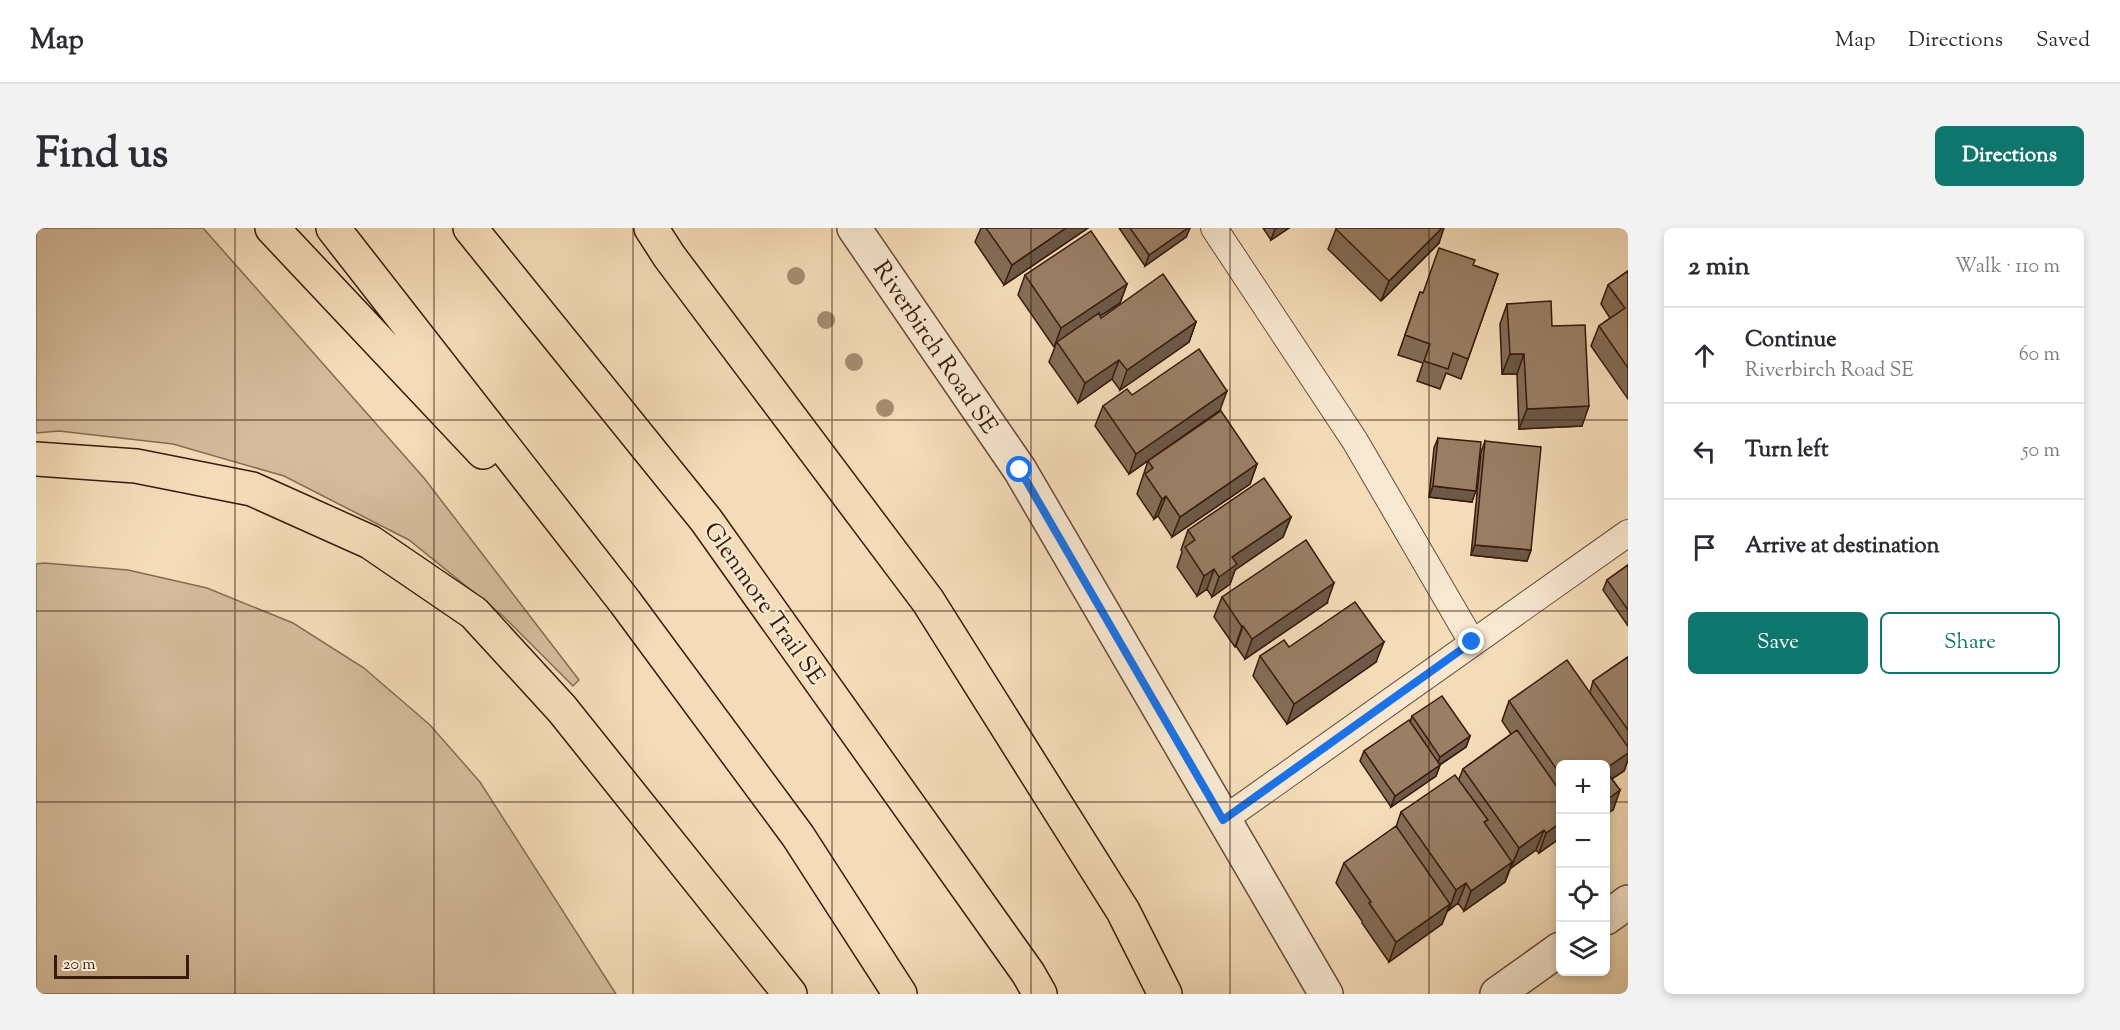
<!DOCTYPE html>
<html lang="en">
<head>
<meta charset="utf-8">
<style>
  :root { --surface:#fff; --page:#f2f2f3; --text:#2b2b33; --muted:#7c7c81; --line:#e1e1e2; --accent:#0f766e }
  body { margin:0; font-family:"Sorts Mill Goudy",serif; background:var(--page); color:var(--text) }
  .controls { position:absolute; right:18px; bottom:18px; display:grid; overflow:hidden; border-radius:9px; box-shadow:0 3px 9px #0003 }
  .controls button { width:54px; height:54px; display:grid; place-items:center; padding:0; border:0; border-bottom:2px solid var(--line); background:var(--surface); color:var(--text); font:30px sans-serif }
  .scale { position:absolute; left:18px; bottom:15px; width:135px; box-sizing:border-box; padding-left:6px; border:3px solid #381b0c; border-top:0; font-size:16px; line-height:21px; white-space:nowrap; color:#381b0c; -webkit-text-stroke:4px #f8e8d1; paint-order:stroke }
  .stop { position:absolute; width:18px; height:18px; margin:-14px; border:4px solid #1a73e8; border-radius:50%; background:#fff }
  .stop.end { background:#1a73e8; border-color:#fff; box-shadow:0 2px 6px #0008 }
  .list { margin:0; padding:0; list-style:none }
  h2 { display:flex; justify-content:space-between; align-items:center; height:78px; margin:0; padding:0 24px; font-size:26px }
  h2 small { font-size:20px; font-weight:400; color:var(--muted) }
  .list li { display:grid; grid-template-columns:39px 1fr auto; gap:18px; align-items:center; box-sizing:border-box; height:96px; padding:0 24px; border-top:2px solid var(--line) }
  .list b { display:block; font-size:22px; white-space:nowrap }
  .list p { margin:0; font-size:20px; white-space:nowrap; color:var(--muted) }
  .list em { font-size:20px; font-style:normal; color:var(--muted) }
  .actions { display:flex; gap:12px; padding:18px 24px }
  .actions a { flex:1; padding:14px 0; border:2px solid var(--accent); border-radius:9px; text-align:center; font-size:21px; color:var(--accent) }
  .actions .main { background:var(--accent); color:#fff }
  .icon { flex:none; width:33px; height:33px; fill:none; stroke:currentColor; stroke-width:2; stroke-linecap:round; stroke-linejoin:round }
  .map { position:relative; flex:none; width:1592px; height:766px; overflow:hidden; border-radius:9px }
  header { display:flex; align-items:center; gap:36px; box-sizing:border-box; height:84px; padding:0 30px; background:var(--surface); border-bottom:2px solid var(--line) }
  header strong { font-size:28px }
  nav { display:flex; gap:33px; margin-inline-start:auto; font-size:21px }
  .intro { display:flex; align-items:center; justify-content:space-between; box-sizing:border-box; height:144px; padding:0 36px }
  h1 { margin:0; font-size:42px }
  .button { padding:15px 27px; border-radius:9px; background:var(--accent); color:#fff; font-size:21px; font-weight:700 }
  main { display:flex; gap:36px; padding:0 36px }
  aside { flex:1; background:var(--surface); border-radius:9px; box-shadow:0 3px 9px #0003 }
  .map>svg:first-child { display:block }
  .green { fill:#d4bb9b; stroke:#866b54; stroke-width:1.5 }
  .lines { fill:none; stroke-linecap:round; stroke-linejoin:round }
  .lane-casing { stroke:#674b37; stroke-width:28 }
  .street-casing { stroke:#674b37; stroke-width:36 }
  .highway-casing { stroke:#381b0c; stroke-width:36 }
  .lane { stroke:#f8e8d1; stroke-width:26 }
  .street { stroke:#f8e8d1; stroke-width:33 }
  .highway { stroke:#f4dcb8; stroke-width:33 }
  .tree { fill:#a68c71 }
  .wall { fill:#846d57; stroke:#381b0c; stroke-width:1.5 }
  .shaded-wall { fill:#6c5947; stroke:#381b0c; stroke-width:1.5 }
  .building { fill:#9a7f65; stroke:#381b0c; stroke-width:1.5 }
  .route { stroke:#1a73e8; stroke-width:8 }
  .grid { fill:none; stroke:#381b0c; stroke-width:1.5; stroke-opacity:0.55 }
  .labels { text-anchor:middle; stroke-width:4.5; stroke-linejoin:round; paint-order:stroke }
  .street-label { font-size:24px; fill:#381b0c; stroke:#f8e8d1 }
</style>
</head>
<body>
<header>
<strong>Map</strong>
<nav><a>Map</a><a>Directions</a><a>Saved</a></nav>
</header>
<div class="intro"><h1>Find us</h1><a class="button">Directions</a></div>
<main>
<div class="map">
<svg width="1592" height="766" viewBox="0 0 1592 766">
  <rect width="100%" height="100%" fill="#f4dcb8"/>
  <filter id="stains"><feTurbulence type="fractalNoise" baseFrequency=".00333" numOctaves="4"/><feColorMatrix values="0 0 0 0 .2 0 0 0 0 .09 0 0 0 0 .02 0 0 0 .5 -.17"/></filter>
  <radialGradient id="worn" r=".72"><stop offset=".6" stop-color="#630" stop-opacity="0"/><stop offset="1" stop-color="#630" stop-opacity=".3"/></radialGradient>
  <path class="green" d="M0,0H167L388,250L543,452L537,458L467,388L373,312L248,248L137,216L23,203L0,205Z
    M8,335L92,342L171,360L257,395L328,440L394,497L444,554L580,766H0V336Z"/>
  <g class="lines">
    <defs>
      <path id="lane" d="M1178,0L1319,213L1436,414
        M1187,592L1592,305"/>
      <path id="street" d="M818,0L984,242L1290,766
        M1570,690L1592,674
        M1461,766L1524,721"/>
      <path id="highway" d="M236,0L447,224
        M297,0L589,374L762,608L864,766
        M434,0L670,292L992,745L1004,766
        M615,0L633,28L892,373L1087,683L1129,766
        M0,231L100,238L216,261L334,314L438,385L526,481L754,766"/>
    </defs>
    <use href="#lane" class="lane-casing"/>
    <use href="#street" class="street-casing"/>
    <use href="#highway" class="highway-casing"/>
    <use href="#lane" class="lane"/>
    <use href="#street" class="street"/>
    <use href="#highway" class="highway"/>
  </g>
  <g class="tree">
    <circle cx="760" cy="48" r="9"/>
    <circle cx="790" cy="92" r="9"/>
    <circle cx="818" cy="134" r="9"/>
    <circle cx="849" cy="180" r="9"/>
  </g>
  <path class="wall" d="M945,0H1052L968,57L939,14Z
    M1083,0H1154L1150,9L1109,38Z
    M1227,0H1253L1235,12Z
    M1300,1L1403,15L1345,73L1292,21Z
    M1437,37L1462,46L1425,151L1410,145L1404,161L1381,153L1387,135L1362,127L1384,64L1387,65Z
    M1592,43V171L1555,118L1563,98L1574,90L1565,76L1572,57Z
    M989,47L1091,56L1084,75L1064,88L1065,90L1160,94L1153,114L1084,162L1076,151L1042,175L1013,134L1019,119H1018L982,67Z
    M1471,76L1516,98L1546,198L1483,201L1481,146H1466L1464,96Z
    M1096,167L1184,182L1093,246L1059,198L1067,178Z
    M1402,210L1436,274L1393,269L1398,220Z
    M1449,213L1495,322L1491,333L1435,327L1445,224Z
    M1112,233L1221,236L1214,256L1136,309L1122,288L1118,291L1101,266Z
    M1255,289L1247,309L1199,342L1194,356L1176,369L1171,361L1161,368L1141,339L1146,324L1145,322L1152,302Z
    M1592,337V398L1567,362L1571,352Z
    M1186,369L1291,375L1209,431L1200,418L1199,419L1178,389Z
    M1253,419L1340,434L1251,496L1217,448L1224,428Z
    M1592,429V532L1588,543L1576,551L1584,562L1577,582L1524,537V610L1503,625L1500,622L1475,640V639L1469,654L1428,683L1422,675L1413,682L1412,681L1406,696L1353,734L1326,695V693L1300,655L1308,635L1360,599L1365,584L1423,551L1427,541L1475,506L1466,493L1473,473L1554,464L1557,453Z
    M1376,488L1434,508L1430,519L1404,537L1400,548L1355,579L1324,533L1328,523L1374,494Z"/>
  <path class="shaded-wall" d="M1030,0H1052L968,57L976,37Z
    M1152,0H1154L1150,9L1109,38L1113,27Z
    M1241,0H1253L1235,12L1239,1Z
    M1406,0H1408L1403,15L1345,73L1353,53Z
    M1091,56L1084,75L1022,116L1021,114L1018,119L1025,100Z
    M1160,94L1153,114L1084,162L1091,142Z
    M1474,126H1488L1481,146H1466Z
    M1083,132L1076,151L1042,175L1049,155Z
    M1191,163L1184,182L1093,246L1100,226Z
    M1553,178L1546,198L1483,201L1491,181Z
    M1221,236L1214,256L1136,309L1144,289Z
    M1397,258L1440,263L1436,274L1393,269Z
    M1130,268L1122,288L1118,291L1126,271Z
    M1255,289L1247,309L1199,342L1194,356L1176,369L1183,349L1196,329Z
    M1439,317L1495,322L1491,333L1435,327Z
    M1178,341L1171,361L1161,368L1168,348Z
    M1298,355L1291,375L1209,431L1216,411Z
    M1207,398L1200,418L1199,419L1206,399Z
    M1348,414L1340,434L1251,496L1258,476Z
    M1434,508L1430,519L1400,539L1404,529Z
    M1592,525V531L1588,543L1569,555V541Z
    M1404,537L1400,548L1355,579L1359,568Z
    M1584,562L1577,582L1569,587V573Z
    M1524,595V610L1503,625L1510,605Z
    M1508,602L1500,622L1475,640L1483,620Z
    M1476,634L1469,654L1428,683L1435,663Z
    M1430,655L1422,675L1413,682L1420,662Z
    M1414,676L1406,696L1353,734L1360,714Z"/>
  <path class="building" d="M950,0H1030L976,37Z
    M1094,0H1152L1113,27Z
    M1300,0H1406L1353,53L1300,1Z
    M1055,3L1091,56L1025,100L989,47Z
    M1403,20L1439,32L1437,37L1462,46L1432,131L1417,125L1412,141L1388,133L1394,116L1369,107L1384,64L1387,65Z
    M1592,43V140L1563,98L1589,80L1572,57Z
    M1127,46L1160,94L1091,142L1083,132L1049,155L1021,114L1063,85L1065,90Z
    M1515,73L1516,98L1549,97L1553,178L1491,181L1488,126H1474L1471,76Z
    M1163,121L1191,163L1100,226L1067,178L1091,161L1096,167Z
    M1185,183L1221,236L1144,289L1130,268L1126,271L1109,246L1117,240L1112,233Z
    M1402,210L1445,214L1440,263L1397,258Z
    M1449,213L1505,219L1495,322L1439,317Z
    M1228,250L1255,289L1196,329L1201,336L1183,349L1178,341L1168,348L1149,319L1159,312L1152,302Z
    M1270,312L1298,355L1216,411L1207,398L1206,399L1186,369Z
    M1592,337V382L1571,352Z
    M1319,374L1348,414L1258,476L1224,428L1248,412L1253,419Z
    M1592,429V502L1557,453Z
    M1531,432L1592,519V525L1569,541V537H1524V546L1473,473Z
    M1406,468L1434,508L1404,529L1376,488Z
    M1373,492L1404,537L1359,568L1328,523Z
    M1481,502L1524,563V595L1510,605L1508,602L1483,620L1427,541Z
    M1569,542L1584,562L1569,573Z
    M1419,547L1452,592L1448,594L1476,634L1435,663L1430,655L1420,662L1365,584Z
    M1360,598L1414,676L1360,714L1333,675L1335,674L1308,635Z"/>
  <g class="lines">
    <path class="route" d="M984,242L1187,592L1436,414"/>
  </g>
  <path class="grid" d="M199,0V766M398,0V766M597,0V766M796,0V766M995,0V766M1194,0V766M1393,0V766M0,192H1592M0,383H1592M0,574H1524M1570,574H1592"/>
  <g class="labels">
    <g class="street-label">
      <text transform="translate(900 119) rotate(56)" y="8">Riverbirch Road SE</text>
      <text transform="translate(729 375) rotate(55)" y="8">Glenmore Trail SE</text>
    </g>
  </g>
  <rect width="100%" height="100%" filter="url(#stains)"/>
  <rect width="100%" height="100%" fill="url(#worn)"/>
</svg>
<div class="controls">
<button>+</button>
<button>−</button>
<button><svg class="icon" aria-label="locate" viewBox="0 0 24 24"><circle cx="12" cy="12" r="6"/><path d="M12 2v4M12 18v4M2 12h4M18 12h4"/></svg></button>
<button><svg class="icon" aria-label="layers" viewBox="0 0 24 24"><path d="M12 4l9 5-9 5-9-5zM3 14l9 5 9-5"/></svg></button>
</div>
<div class="scale">20 m</div>
<div class="stop" style="left:984px;top:242px"></div>
<div class="stop end" style="left:1436px;top:414px"></div>
</div>
<aside>
<h2>2 min<small>Walk · 110 m</small></h2>
<ul class="list">
<li><svg class="icon" aria-label="ahead" viewBox="0 0 24 24"><path d="M12 20V5M6 11l6-6 6 6"/></svg><div><b>Continue</b><p>Riverbirch Road SE</p></div><em>60 m</em></li>
<li><svg class="icon" aria-label="left" viewBox="0 0 24 24"><path d="M17 20v-9H6M10 6l-5 5 5 5"/></svg><div><b>Turn left</b></div><em>50 m</em></li>
<li><svg class="icon" aria-label="arrive" viewBox="0 0 24 24"><path d="M6 21V4h12l-3 4 3 4H6"/></svg><div><b>Arrive at destination</b></div></li>
</ul>
<div class="actions"><a class="main">Save</a><a>Share</a></div>
</aside>
</main>
</body>
</html>
